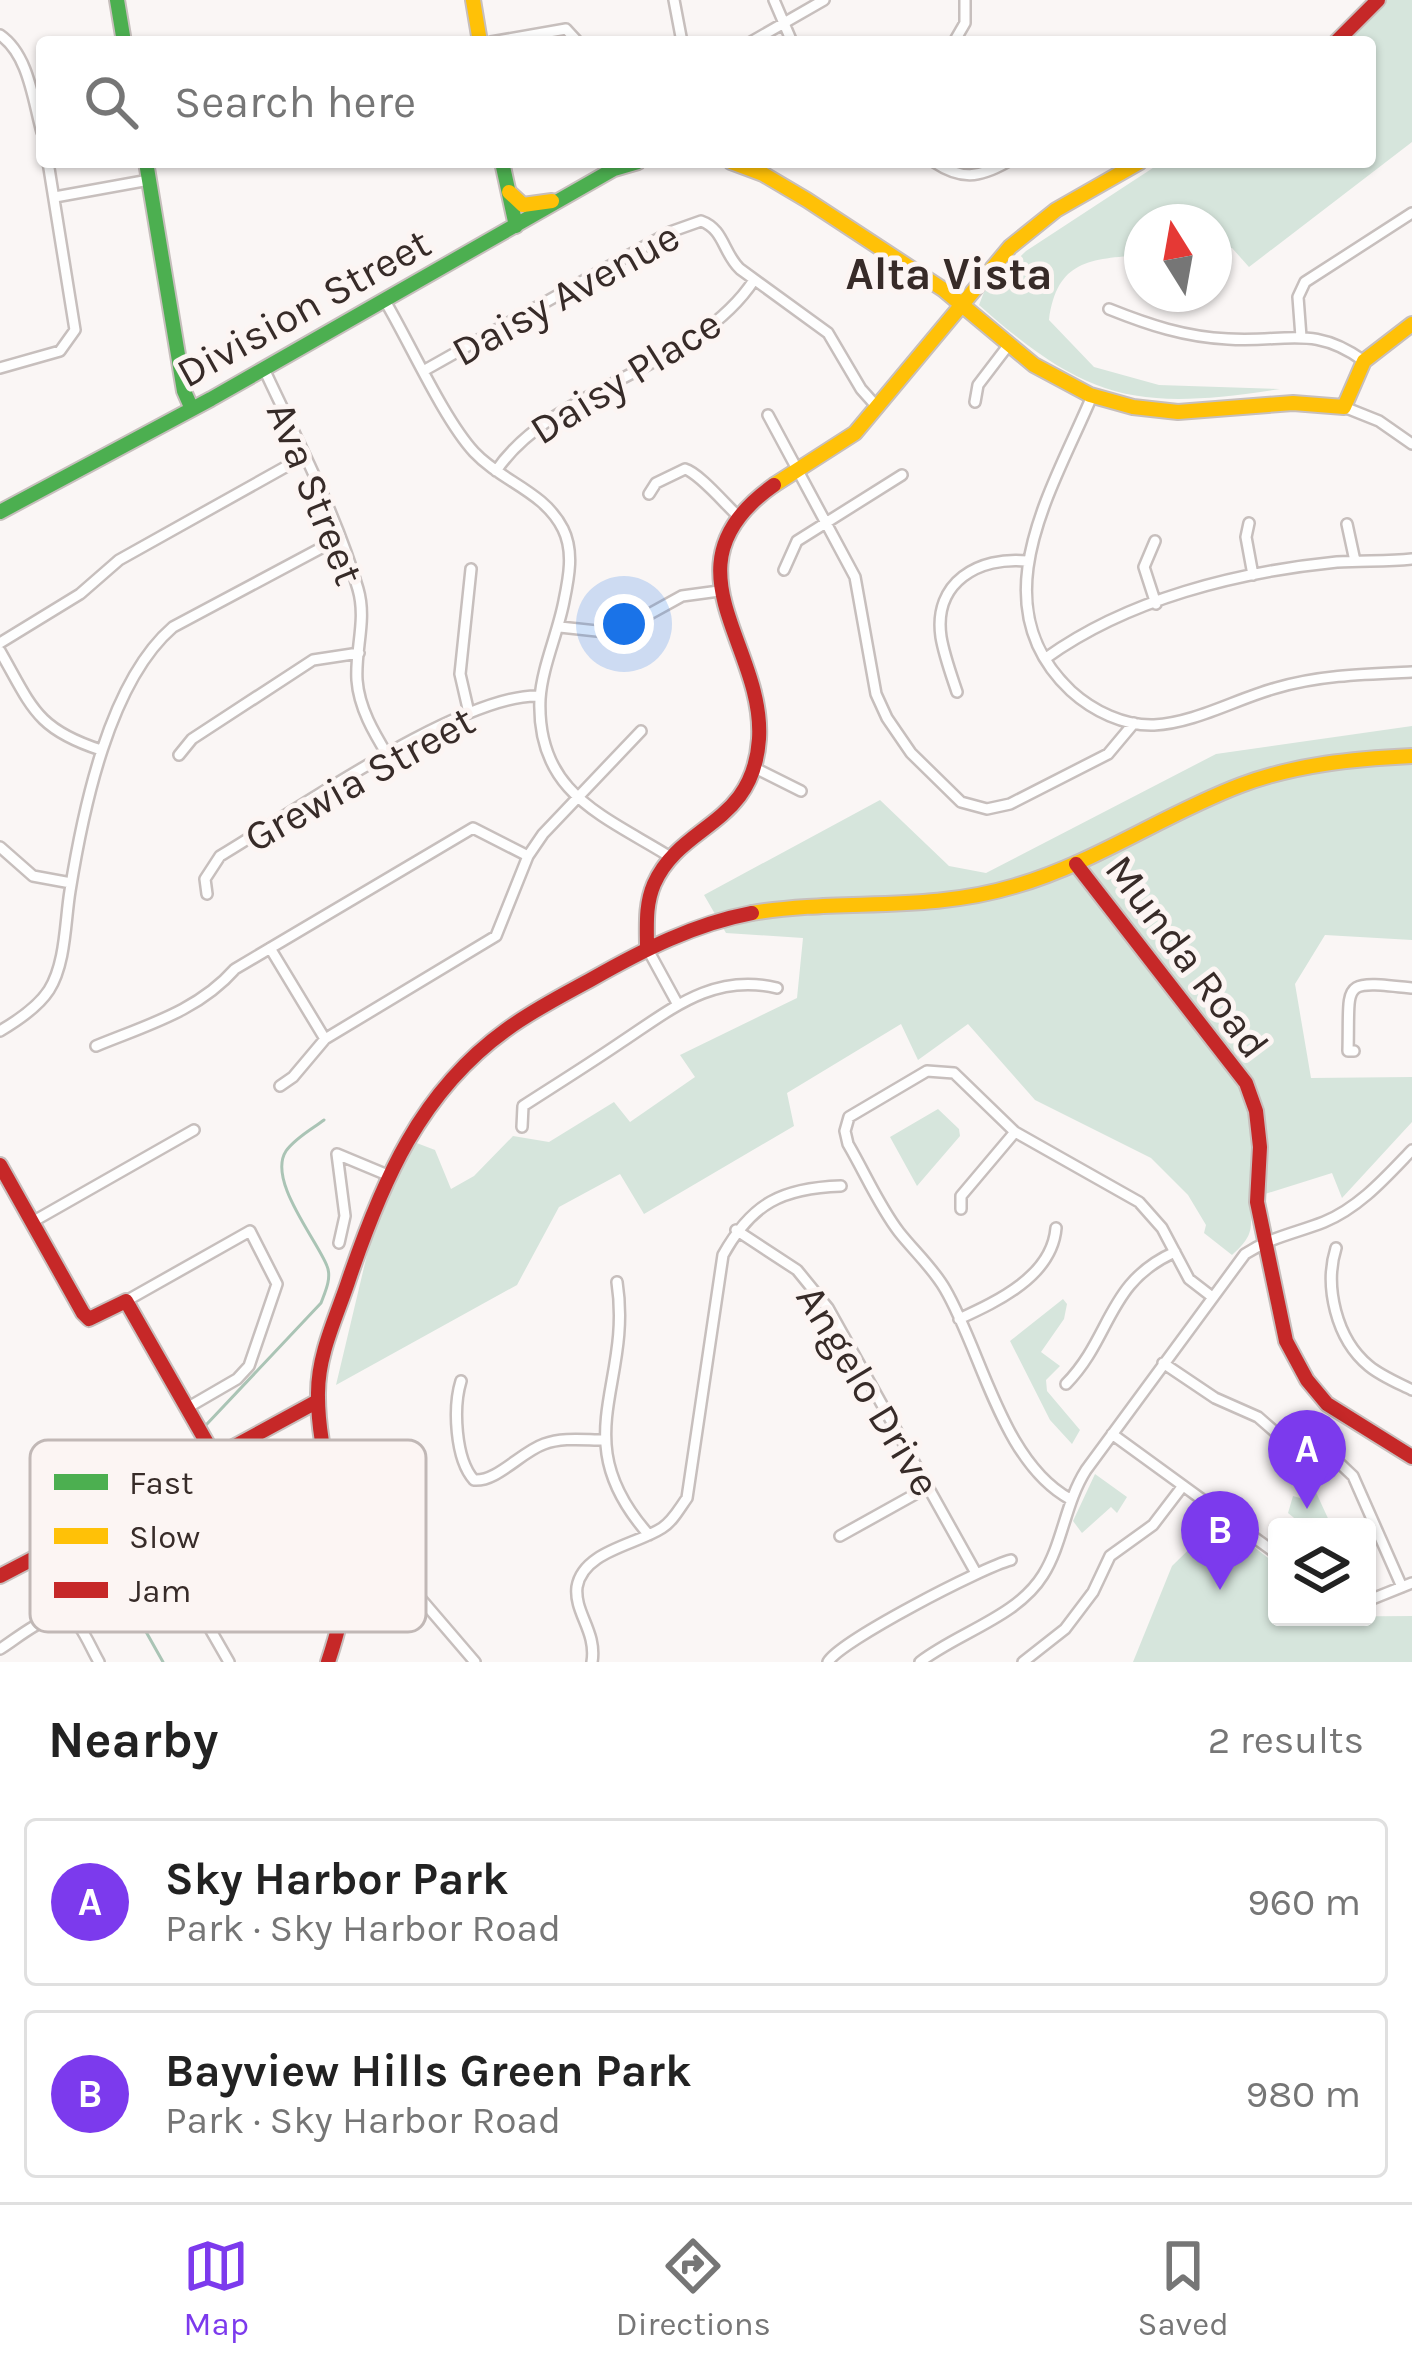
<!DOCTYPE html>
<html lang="en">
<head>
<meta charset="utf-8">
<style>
  :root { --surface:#fff; --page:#f6f6f6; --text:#222; --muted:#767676; --line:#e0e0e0; --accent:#7c3aed }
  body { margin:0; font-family:Karla,sans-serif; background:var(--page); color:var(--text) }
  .controls { position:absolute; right:36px; bottom:36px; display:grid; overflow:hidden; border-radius:12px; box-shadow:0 3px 9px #0004 }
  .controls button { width:108px; height:108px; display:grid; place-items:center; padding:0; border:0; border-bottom:3px solid var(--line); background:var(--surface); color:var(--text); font:60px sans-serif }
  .compass { position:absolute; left:1124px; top:204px; width:108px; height:108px; border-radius:50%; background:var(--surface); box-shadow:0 3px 9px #0004; rotate:349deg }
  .you { position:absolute; left:624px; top:624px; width:42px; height:42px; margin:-30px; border:9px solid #fff; border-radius:50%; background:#1a73e8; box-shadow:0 0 0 18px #1a73e833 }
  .badge { display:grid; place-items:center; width:78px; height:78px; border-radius:50%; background:var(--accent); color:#fff; font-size:39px; font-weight:700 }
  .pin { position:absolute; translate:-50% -99px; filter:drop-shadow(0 3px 6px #0008) }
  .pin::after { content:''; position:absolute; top:63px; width:42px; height:36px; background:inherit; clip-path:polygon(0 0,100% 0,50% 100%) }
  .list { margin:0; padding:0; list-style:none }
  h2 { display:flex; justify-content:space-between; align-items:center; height:156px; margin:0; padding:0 48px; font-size:51px }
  h2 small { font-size:39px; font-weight:400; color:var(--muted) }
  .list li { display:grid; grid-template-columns:78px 1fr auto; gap:36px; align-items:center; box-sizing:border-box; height:168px; margin:0 24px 24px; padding:0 24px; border:3px solid var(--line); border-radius:12px }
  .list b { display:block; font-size:45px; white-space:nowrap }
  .list p { margin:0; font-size:39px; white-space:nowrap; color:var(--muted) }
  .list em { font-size:39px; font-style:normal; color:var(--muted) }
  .icon { flex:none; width:66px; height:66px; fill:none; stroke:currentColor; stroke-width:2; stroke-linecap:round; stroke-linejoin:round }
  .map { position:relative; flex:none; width:1412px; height:1662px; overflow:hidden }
  .search { position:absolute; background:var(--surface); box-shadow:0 3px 9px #0004; left:36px; right:36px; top:36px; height:132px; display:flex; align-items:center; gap:30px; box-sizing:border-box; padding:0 42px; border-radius:12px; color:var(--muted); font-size:45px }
  .sheet { height:540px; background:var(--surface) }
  nav { display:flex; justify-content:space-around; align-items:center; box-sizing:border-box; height:168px; border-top:3px solid var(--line); background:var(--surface); font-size:33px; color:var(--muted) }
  nav a { display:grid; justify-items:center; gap:6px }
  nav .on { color:var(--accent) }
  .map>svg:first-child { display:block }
  .green { fill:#d6e5dc }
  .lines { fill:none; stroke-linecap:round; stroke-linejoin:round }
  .stream { stroke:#aac4b5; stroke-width:3 }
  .street-casing { stroke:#c7bfbd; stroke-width:14 }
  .fast-casing { stroke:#c7bfbd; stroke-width:18 }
  .slow-casing { stroke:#c7bfbd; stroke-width:18 }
  .jam-casing { stroke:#c7bfbd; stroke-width:18 }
  .street { stroke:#fefefe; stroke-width:9 }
  .fast { stroke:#4caf50; stroke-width:14 }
  .slow { stroke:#ffc107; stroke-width:14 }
  .jam { stroke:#c62828; stroke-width:14 }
  .labels { text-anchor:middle; stroke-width:10; stroke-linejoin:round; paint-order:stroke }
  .street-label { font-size:42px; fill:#372b28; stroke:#fcf5f3 }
  .neighbourhood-label { font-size:45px; font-weight:bold; fill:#372b28; stroke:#fcf5f3 }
  .key { fill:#fcf5f3; stroke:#c1b8b6; stroke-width:3 }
  .key-label { font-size:33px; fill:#372b28 }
</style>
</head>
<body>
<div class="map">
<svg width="1412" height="1662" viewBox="0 0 1412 1662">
  <rect width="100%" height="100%" fill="#faf6f5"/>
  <path class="green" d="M1387,0H1412V142L1249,267L1232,248L1214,249V222H1142V255C1090,259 1057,260 1049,320L1094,367L1159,385L1280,389C1138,411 1088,402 979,305L984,292L1026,251L1162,162H1370V42H1347Z
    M1412,726V940L1325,935L1295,984L1311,1078L1412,1077V1122L1342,1198L1332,1173L1249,1199C1252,1227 1255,1235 1232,1255L1204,1233L1206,1225L1188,1195L1151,1158L1035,1100L968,1024L918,1060L901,1024L787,1093L794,1126L644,1214L620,1174L559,1207L517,1285L336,1385L375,1221L414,1142L435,1150L451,1189L474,1176L513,1136L549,1142L614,1102L630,1122L695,1077L680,1055L797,998L803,938L726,933L704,895L880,800L949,866L986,873L1216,754Z
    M938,1109L959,1129L960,1136L917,1186L890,1137Z
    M1063,1299L1067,1304L1064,1319L1041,1352L1060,1366L1046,1380L1047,1391L1080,1430L1072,1444L1050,1420L1010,1341Z
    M1095,1474L1127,1497L1117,1513L1111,1507L1082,1533L1073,1521Z
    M1314,1488L1332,1527H1305L1288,1513L1293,1496L1307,1500Z
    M1219,1520L1277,1565V1617L1412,1616V1662H1133L1172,1566Z"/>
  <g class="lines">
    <path class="stream" d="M206,1425L321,1303C325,1292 332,1278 327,1266C317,1240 267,1180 286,1151C295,1138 312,1129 324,1120
      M95,1541L163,1662"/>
    <defs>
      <path id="street" d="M674,0L682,42
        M774,0L792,42
        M0,35C29,55 33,101 42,132
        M491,42L566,29L578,42
        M751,42L824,0
        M954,42L965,23V0
        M934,162C961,180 979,178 1007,162
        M55,197L149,180
        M385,301C410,343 443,418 474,452C502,482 544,491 563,529C574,551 569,577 564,601C558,633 542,667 540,699C536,794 605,816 672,858
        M1109,309C1149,325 1185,337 1228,339C1286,343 1313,324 1364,361
        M1301,337L1298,297L1305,282L1412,213
        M0,368L60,351L75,330L48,162
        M264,369C297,440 336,513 358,589C367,620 355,649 357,680C359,708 374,733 388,756
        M425,370L670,232L701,221C724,229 723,253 740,269L828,333L861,389L878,408
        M1092,396C1053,489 978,604 1071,691C1093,711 1124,726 1154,725C1195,723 1236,699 1276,688C1320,675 1366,674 1412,672
        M975,402L978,385L1007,347
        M1344,407L1379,421L1412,444
        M768,415L855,577L876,694L887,718L911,753L961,802L987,809L1010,804L1108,754L1134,723
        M496,471C552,387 696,369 754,280
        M649,494L656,483L685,469C699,473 725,504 738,516
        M1249,523L1246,537L1253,575
        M1347,524L1355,561
        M1155,541L1144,567L1156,604
        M784,570L797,541L902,475
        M560,627L615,633L682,596L719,591
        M0,643L80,594L119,560L305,456
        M0,651C32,707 36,729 101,750
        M1046,658C1128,599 1237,572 1337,562C1362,560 1387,562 1412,559
        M957,692C951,674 944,655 941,637C933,582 979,556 1027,561
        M469,713L460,674L471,569
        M179,755L192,739L313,660L359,653
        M755,768L801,791
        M0,847L33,876L71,883
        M207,894L205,879L220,856C291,814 464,692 540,696
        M270,948L325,1039
        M647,948L677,1003
        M0,1031C17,1021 38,1007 49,990C66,963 65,921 70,891C83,810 109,682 173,627L338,539
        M96,1046C147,1025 198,1011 235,969L473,828L528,856
        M1354,1051H1348C1350,981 1339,980 1412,988
        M280,1086L293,1077L325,1039L496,936L528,856L543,834L641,731
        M522,1127L523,1106C554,1086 586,1066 617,1045C668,1012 711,972 777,988
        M961,1209V1196L1015,1132
        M34,1221L194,1130
        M736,1230L797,1270L828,1308L976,1573
        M339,1243L345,1216L337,1154L385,1174
        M1336,1248C1324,1286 1336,1339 1369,1366C1381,1376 1398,1383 1412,1390
        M617,1282C633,1386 564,1439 649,1535
        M126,1301L250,1231L277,1284L249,1366L237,1379L187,1408
        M959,1319C998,1301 1052,1276 1056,1228
        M1163,1363L1215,1398L1258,1417L1289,1444L1306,1453L1335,1459L1353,1476L1402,1587
        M461,1381C453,1407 455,1459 474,1480C497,1482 521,1452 544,1444C563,1437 584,1440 604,1440
        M1066,1384C1112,1337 1107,1282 1175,1252
        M1112,1434L1277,1554
        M1070,1499C1002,1462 982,1352 945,1289C933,1268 914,1251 899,1232C879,1206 865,1173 848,1144L845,1131L849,1117L927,1071L954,1073L1015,1132L1139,1202L1162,1228L1189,1279L1211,1296
        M136,1500L229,1662
        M840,1536L928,1487
        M345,1560L384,1562L397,1571L475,1662
        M1367,1601L1412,1583
        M0,1649C19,1638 61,1598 79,1626C87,1637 92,1650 99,1662
        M592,1662C597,1631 574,1613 577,1587C583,1551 636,1545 662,1528C673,1521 679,1509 687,1498L723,1255C752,1203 782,1188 841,1186
        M828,1662C840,1641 983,1567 1011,1560
        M920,1662C959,1632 1017,1617 1043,1575C1063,1543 1065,1503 1086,1470L1245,1254C1271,1237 1296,1233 1324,1222C1360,1207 1386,1177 1412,1150
        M1023,1662L1065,1629L1093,1592L1110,1556L1153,1525L1182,1487"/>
      <path id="fast" d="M117,0L124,42
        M146,162L184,391L191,407
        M502,162L516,226
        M0,512L211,399L614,169L638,162"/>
      <path id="slow" d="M473,0L480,42
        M731,162L763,174L807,200L944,290L1034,365L1090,395L1133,407L1178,412L1293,403L1344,407L1364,361L1412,324
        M509,192L523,205L552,201
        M774,485L855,433L1010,247L1056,210L1140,162
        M752,913C841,898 926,913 1015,886C1095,863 1164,814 1241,785C1297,764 1353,759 1412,756"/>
      <path id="jam" d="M1336,42L1378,0
        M1076,864L1246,1083L1256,1111L1260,1147L1257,1202L1286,1341L1307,1380L1327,1404L1412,1457
        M647,948C647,926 645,905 654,884C681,823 753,826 759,739C765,644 659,566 774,485
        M0,1165L83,1313L89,1319L126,1301L215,1457
        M39,1553L52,1538L202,1457H210
        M0,1576L172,1486L215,1457L316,1402
        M328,1662C337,1635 344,1610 345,1582C345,1518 317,1457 318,1393C318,1353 337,1316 349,1279C382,1182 420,1092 506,1030C533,1010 563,995 592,979C643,950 694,924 752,913"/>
    </defs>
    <use href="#street" class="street-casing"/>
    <use href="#fast" class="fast-casing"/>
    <use href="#slow" class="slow-casing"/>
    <use href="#jam" class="jam-casing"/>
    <use href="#street" class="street"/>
    <use href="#fast" class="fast"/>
    <use href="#slow" class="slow"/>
    <use href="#jam" class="jam"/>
  </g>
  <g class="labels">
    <g class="street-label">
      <text transform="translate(565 293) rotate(-29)" y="15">Daisy Avenue</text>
      <text transform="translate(303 307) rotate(-29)" y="15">Division Street</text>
      <text transform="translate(625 376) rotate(-32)" y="15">Daisy Place</text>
      <text transform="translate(316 493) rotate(68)" y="15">Ava Street</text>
      <text transform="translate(359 778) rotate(-29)" y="15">Grewia Street</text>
      <text transform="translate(1188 956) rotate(53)" y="15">Munda Road</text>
      <text transform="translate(869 1390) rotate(59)" y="15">Angelo Drive</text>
    </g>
    <g class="neighbourhood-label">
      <text x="949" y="289">Alta Vista</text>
    </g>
  </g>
  <rect x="30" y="1440" width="396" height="192" rx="18" class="key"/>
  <rect x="54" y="1474" width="54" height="16" fill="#4caf50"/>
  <rect x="54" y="1528" width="54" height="16" fill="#ffc107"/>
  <rect x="54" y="1582" width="54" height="16" fill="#c62828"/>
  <g class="key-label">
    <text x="129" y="1494">Fast</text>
    <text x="129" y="1548">Slow</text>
    <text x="129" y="1602">Jam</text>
  </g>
</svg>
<div class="controls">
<button><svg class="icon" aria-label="layers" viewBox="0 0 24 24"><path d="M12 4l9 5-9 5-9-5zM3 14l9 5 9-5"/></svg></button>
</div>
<svg class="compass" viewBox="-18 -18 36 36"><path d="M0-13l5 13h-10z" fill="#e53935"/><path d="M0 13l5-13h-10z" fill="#767676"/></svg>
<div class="you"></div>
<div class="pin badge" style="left:1307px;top:1509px">A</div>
<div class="pin badge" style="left:1220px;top:1590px">B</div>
<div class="search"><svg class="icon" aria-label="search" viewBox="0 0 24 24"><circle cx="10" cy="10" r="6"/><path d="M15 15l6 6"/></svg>Search here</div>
</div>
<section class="sheet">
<h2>Nearby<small>2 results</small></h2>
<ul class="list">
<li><span class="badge">A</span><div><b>Sky Harbor Park</b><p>Park · Sky Harbor Road</p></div><em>960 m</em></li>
<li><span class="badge">B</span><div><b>Bayview Hills Green Park</b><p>Park · Sky Harbor Road</p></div><em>980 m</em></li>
</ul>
</section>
<nav>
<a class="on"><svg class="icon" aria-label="map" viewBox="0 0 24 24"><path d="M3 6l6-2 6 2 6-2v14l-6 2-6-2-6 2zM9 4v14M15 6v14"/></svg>Map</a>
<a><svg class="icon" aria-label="directions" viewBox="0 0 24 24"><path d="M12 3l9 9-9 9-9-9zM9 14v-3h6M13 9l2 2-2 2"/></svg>Directions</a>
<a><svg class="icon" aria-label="saved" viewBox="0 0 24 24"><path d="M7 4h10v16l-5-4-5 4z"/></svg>Saved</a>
</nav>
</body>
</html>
